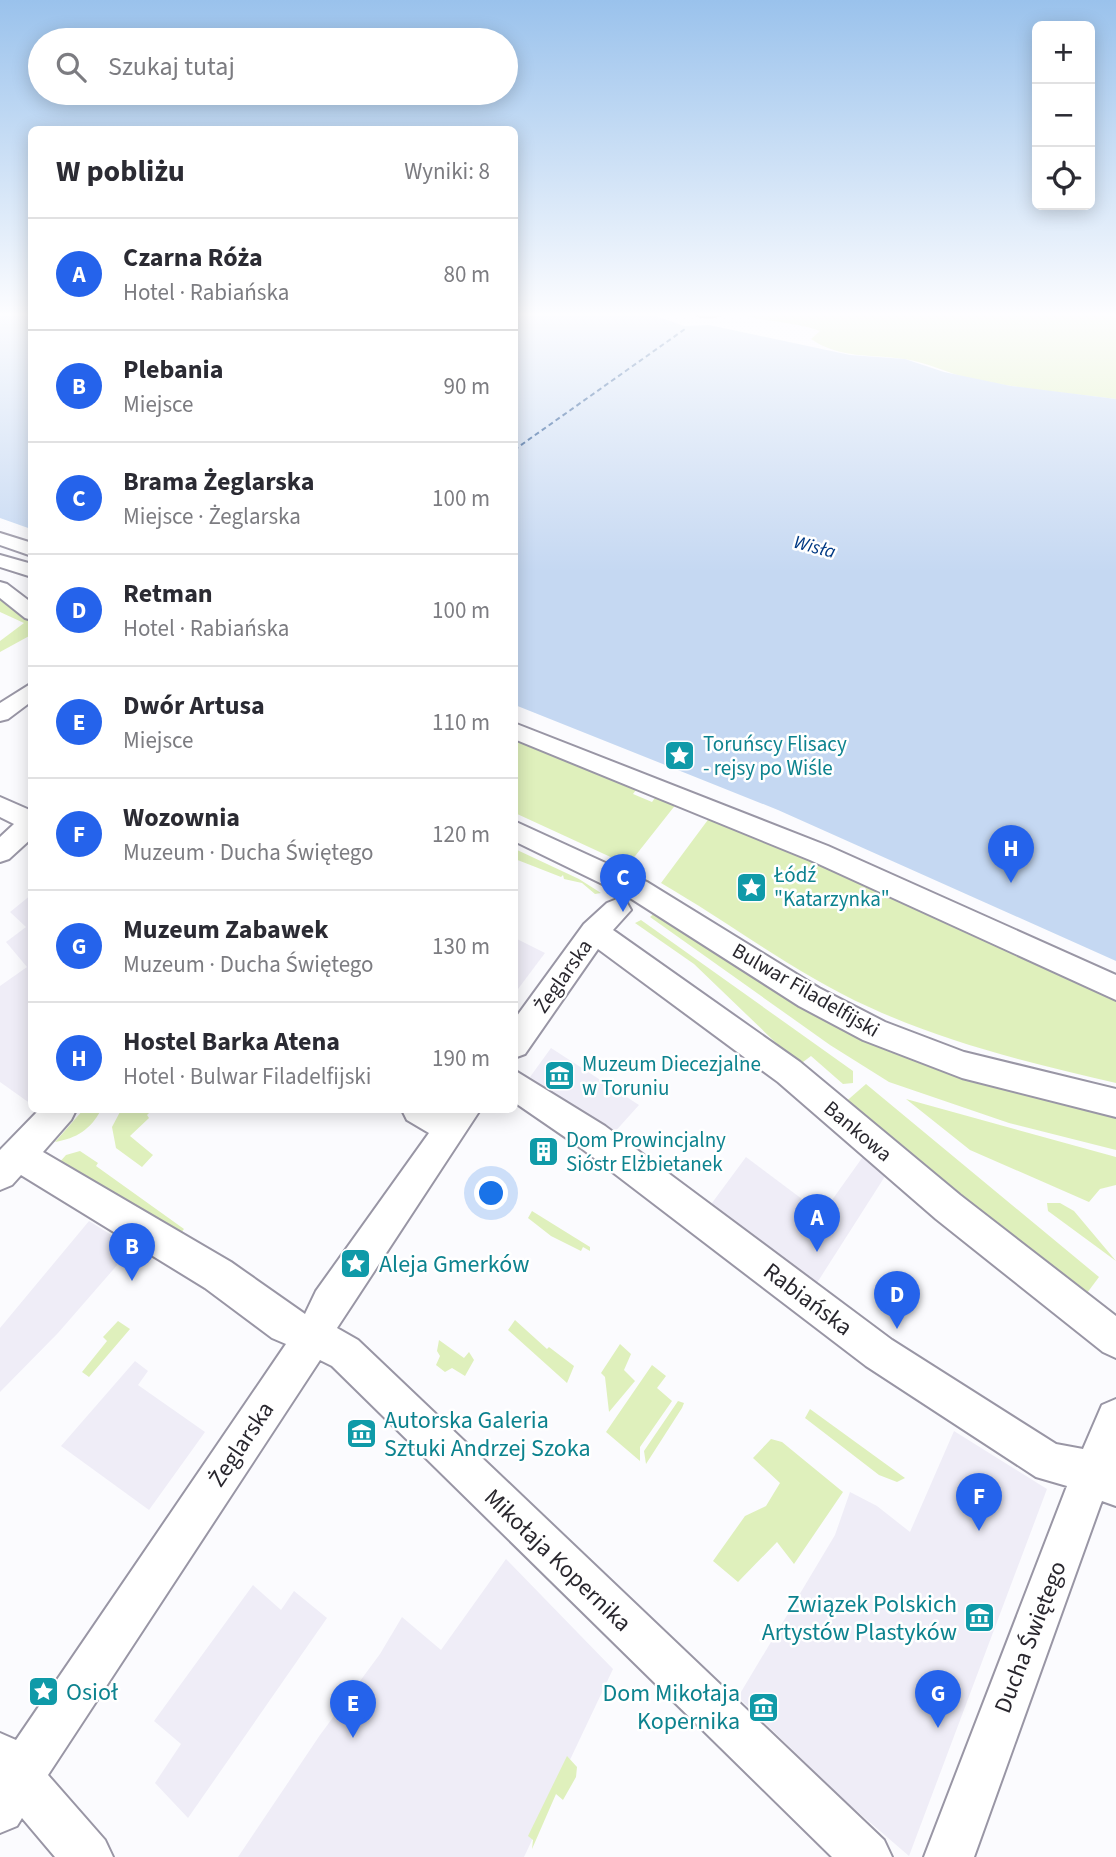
<!DOCTYPE html>
<html lang="pl">
<head>
<meta charset="utf-8">
<style>
  :root { --surface:#fff; --page:#f2f2f3; --text:#2b2b33; --muted:#7c7c81; --line:#e1e1e2; --accent:#2563eb }
  body { margin:0; font-family:"Source Sans 3",sans-serif; background:var(--page); color:var(--text) }
  .controls { position:absolute; right:21px; top:21px; display:grid; overflow:hidden; border-radius:10px; box-shadow:0 4px 18px #0003 }
  .controls button { width:63px; height:63px; display:grid; place-items:center; padding:0; border:0; border-bottom:2px solid var(--line); background:var(--surface); color:var(--text); font:35px sans-serif }
  .you { position:absolute; left:492px; top:1194px; width:24px; height:24px; margin:-18px; border:5px solid #fff; border-radius:50%; background:#1a73e8; box-shadow:0 0 0 10px #1a73e833 }
  .badge { display:grid; place-items:center; width:46px; height:46px; border-radius:50%; background:var(--accent); color:#fff; font-size:23px; font-weight:700 }
  .pin { position:absolute; translate:-50% -58px; filter:drop-shadow(0 2px 4px #0008) }
  .pin::after { content:''; position:absolute; top:37px; width:24px; height:21px; background:inherit; clip-path:polygon(0 0,100% 0,50% 100%) }
  .list { margin:0; padding:0; list-style:none }
  h2 { display:flex; justify-content:space-between; align-items:center; height:91px; margin:0; padding:0 28px; font-size:30px }
  h2 small { font-size:23px; font-weight:400; color:var(--muted) }
  .list li { display:grid; grid-template-columns:46px 1fr auto; gap:21px; align-items:center; box-sizing:border-box; height:112px; padding:0 28px; border-top:2px solid var(--line) }
  .list b { display:block; font-size:26px; white-space:nowrap }
  .list p { margin:0; font-size:23px; white-space:nowrap; color:var(--muted) }
  .list em { font-size:23px; font-style:normal; color:var(--muted) }
  .icon { flex:none; width:38px; height:38px; fill:none; stroke:currentColor; stroke-width:2; stroke-linecap:round; stroke-linejoin:round }
  .map { position:relative; flex:none; width:1116px; height:1857px; overflow:hidden }
  .search { position:absolute; background:var(--surface); box-shadow:0 4px 18px #0003; left:28px; top:28px; width:490px; height:77px; display:flex; align-items:center; gap:18px; box-sizing:border-box; padding:0 24px; border-radius:38px; color:var(--muted); font-size:26px }
  .panel { position:absolute; background:var(--surface); box-shadow:0 4px 18px #0003; left:28px; top:126px; width:490px; height:987px; border-radius:10px }
  .map>svg:first-child { display:block }
  .built { fill:#efedf7 }
  .green { fill:#dff0bc }
  .water { fill:#c5d8f2 }
  .lines { fill:none; stroke-linecap:round; stroke-linejoin:round }
  .ferry { stroke:#003983; stroke-width:2; stroke-dasharray:5 3.5; stroke-linecap:butt }
  .minor-casing { stroke:#9996a5; stroke-width:4 }
  .minor { fill:#fff; fill-rule:evenodd }
  .labels { text-anchor:middle; stroke-width:5; stroke-linejoin:round; paint-order:stroke }
  .far-water-label { font-size:19px; font-style:italic; fill:#003983; stroke:#fff }
  .culture-label { font-size:21px; fill:#0d838f; stroke:#fff; text-anchor:start }
  .street-label { font-size:21px; fill:#29272e; stroke:#fff }
  .near-culture-label { font-size:24px; fill:#0d838f; stroke:#fff; text-anchor:start }
  .near-street-label { font-size:24px; fill:#29272e; stroke:#fff }
</style>
</head>
<body>
<div class="map">
<svg width="1116" height="1857" viewBox="0 0 1116 1857">
  <rect width="100%" height="100%" fill="#fbfbfe"/>
  <path class="built" d="M31,895V1104L0,1082V986L27,967L6,942L26,927L10,912Z
    M515,938L545,953L515,993Z
    M551,1048L639,1105L612,1135L530,1077Z
    M867,1151L889,1170L815,1286L709,1207L746,1157L822,1214Z
    M89,1221L132,1248L58,1333L0,1392V1328Z
    M135,1361L148,1371L138,1385L205,1432L149,1510L61,1446Z
    M954,1431L1047,1489L909,1856L844,1800L738,1697L835,1535L850,1492L877,1506L910,1532Z
    M506,1559L613,1669L524,1857H238L320,1735L380,1654L402,1617L441,1650Z
    M253,1585L281,1610L294,1591L327,1618L188,1818L155,1783L181,1744L154,1721Z"/>
  <path class="green" d="M733,312H1116V399C1068,393 1019,389 972,379C949,374 927,362 904,359C871,354 840,359 811,339L820,331C790,320 761,323 733,312Z
    M0,594L32,620L31,635L0,652V641L24,623L0,612Z
    M514,737L638,787L633,794L652,802L657,795L677,803L628,865L515,813Z
    M713,813L1116,997V1083C1035,1064 949,1044 869,1007C796,974 727,921 661,883Z
    M515,849L579,879L601,893L595,894L582,883L564,879L563,875L561,877L515,859Z
    M658,910L890,1048V1052L893,1053L895,1049L1116,1114V1150L1009,1123L889,1082L830,1045L650,917Z
    M641,920L853,1071V1083L843,1084L811,1056L799,1065L694,964L635,923Z
    M866,1084L1099,1277L1084,1297L842,1105Z
    M906,1099L1116,1157V1185L1100,1189L1089,1202L970,1150Z
    M83,1110H101C90,1130 77,1138 55,1142Z
    M121,1110H152L147,1115L149,1118L130,1136L153,1155L142,1167L116,1148L112,1127Z
    M80,1151L98,1163L96,1166L184,1229L176,1239L58,1164L66,1155Z
    M1047,1203H1060L1074,1211L1116,1261L1048,1211Z
    M532,1211L590,1247V1251L583,1247L581,1251L551,1236L528,1218Z
    M515,1320L547,1349L549,1347L574,1366L567,1383L508,1330Z
    M118,1321L130,1329L89,1377L82,1372L107,1341L103,1337Z
    M439,1340L464,1358L469,1352L474,1360L465,1376L452,1368L445,1372L436,1365L440,1356L437,1351Z
    M620,1344L631,1354L624,1370L635,1381L609,1412L605,1377L601,1373Z
    M652,1365L666,1376L657,1388L672,1401L640,1447V1461L606,1432Z
    M678,1401L684,1403L682,1408L646,1464L644,1451Z
    M810,1409L905,1478L897,1482L879,1475L805,1418Z
    M771,1439L782,1442L843,1492L794,1564L777,1542L738,1582L713,1561L745,1516L766,1506L780,1483L753,1458Z
    M567,1756L577,1767L576,1777L563,1800L556,1794L532,1849L533,1840L528,1836Z"/>
  <path class="water" d="M0,312H31V529L0,518Z
    M514,312H644L684,326L709,325L850,355L905,359L944,372L1011,386L1116,399V961L778,810L515,705Z"/>
  <g class="lines">
    <path class="ferry" d="M514,450L685,329"/>
    <defs>
      <path id="minor" d="M694,312H723C717,318 700,318 694,312Z
        M0,533L32,543V556L0,545Z
        M0,555L32,564V577L0,567Z
        M0,582L7,584L32,603V620L25,618L0,598Z
        M32,683V701L8,719L0,721V703Z
        M514,723L828,846L1116,975V1000L810,860L514,739Z
        M0,797L32,811V838L9,859L0,862V837L14,824L0,817Z
        M514,821L647,882L819,988L885,1022L964,1052L1116,1089V1117L962,1078L863,1040L799,1006L627,896L514,841Z
        M617,899L627,903L631,910L613,930L800,1062L960,1195L1116,1316V1358L1103,1352L936,1219L778,1082L598,949L525,1054L514,1058V1020L584,924L607,903Z
        M514,1070L605,1126L892,1340L1056,1444L1083,1449L1102,1405L1116,1399V1506L1102,1501L1100,1506L974,1857H924L1067,1486L1036,1477L866,1366L581,1148L514,1102Z
        M39,1110H76L71,1120L43,1152L231,1262L305,1314L316,1291L429,1133L407,1120L402,1110H480L337,1328L358,1340L884,1840L892,1857H832L332,1366L320,1360L48,1775L105,1840L113,1857H55L22,1818L17,1826L0,1833V1733L16,1740L286,1344L272,1338L205,1288L21,1175L12,1185L0,1190V1150Z"/>
    </defs>
    <use href="#minor" class="minor-casing"/>
    <use href="#minor" class="minor"/>
  </g>
  <linearGradient id="sky" x2="0" y2="1"><stop stop-color="#9ac2ec"/><stop offset="0.55" stop-color="#fdfdff"/><stop offset="1" stop-color="#fdfdff" stop-opacity="0"/></linearGradient>
  <rect width="1116" height="572" fill="url(#sky)"/>
  <defs>
    <symbol id="sight-square" viewBox="-11 -11 22 22"><rect x="-9" y="-9" width="18" height="18" rx="4" fill="#0f9aa8" stroke="#fff"/><path d="M0-6L1.8-2.2L6-1.7L2.9 1.2L3.7 5.4L0 3.3L-3.7 5.4L-2.9 1.2L-6-1.7L-1.8-2.2Z" fill="#fff"/></symbol>
    <symbol id="museum-square" viewBox="-11 -11 22 22"><rect x="-9" y="-9" width="18" height="18" rx="4" fill="#0f9aa8" stroke="#fff"/><path d="M0-6L6-3V-2H-6V-3ZM-5-1h2V3h-2ZM-1-1h2V3h-2ZM3-1h2V3H3ZM-6 4H6V6H-6Z" fill="#fff"/></symbol>
    <symbol id="building-square" viewBox="-11 -11 22 22"><rect x="-9" y="-9" width="18" height="18" rx="4" fill="#0f9aa8" stroke="#fff"/><path d="M-4-6H4V6H1V3H-1V6H-4ZM-2.5-4.3h1.7v1.8h-1.7ZM.8-4.3h1.7v1.8H.8ZM-2.5-1h1.7V.8h-1.7ZM.8-1h1.7V.8H.8Z" fill="#fff"/></symbol>
  </defs>
  <g fill-rule="evenodd">
    <use href="#sight-square" x="662" y="738" width="35" height="35"/>
    <use href="#sight-square" x="734" y="870" width="35" height="35"/>
    <use href="#museum-square" x="542" y="1058" width="35" height="35"/>
    <use href="#building-square" x="526" y="1134" width="35" height="35"/>
    <use href="#sight-square" x="338" y="1246" width="35" height="35"/>
    <use href="#museum-square" x="344" y="1416" width="35" height="35"/>
    <use href="#museum-square" x="962" y="1600" width="35" height="35"/>
    <use href="#sight-square" x="26" y="1674" width="35" height="35"/>
    <use href="#museum-square" x="746" y="1690" width="35" height="35"/>
  </g>
  <g class="labels">
    <g class="far-water-label">
      <text transform="translate(815 546) rotate(15)" y="7">Wisła</text>
    </g>
    <g class="culture-label">
      <text x="703" y="751">Toruńscy Flisacy<tspan x="703" dy="24">- rejsy po Wiśle</tspan></text>
      <text x="774" y="882">Łódź<tspan x="774" dy="24">"Katarzynka"</tspan></text>
      <text x="582" y="1071">Muzeum Diecezjalne<tspan x="582" dy="24">w Toruniu</tspan></text>
      <text x="566" y="1147">Dom Prowincjalny<tspan x="566" dy="24">Sióstr Elżbietanek</tspan></text>
    </g>
    <g class="street-label">
      <text transform="translate(563 976) rotate(-55)" y="7">Żeglarska</text>
      <text transform="translate(806 990) rotate(30)" y="7">Bulwar Filadelfijski</text>
      <text transform="translate(858 1131) rotate(40)" y="7">Bankowa</text>
    </g>
    <g class="near-culture-label">
      <text x="379" y="1272">Aleja Gmerków</text>
      <text x="384" y="1428">Autorska Galeria<tspan x="384" dy="28">Sztuki Andrzej Szoka</tspan></text>
      <text x="957" y="1612" text-anchor="end">Związek Polskich<tspan x="957" dy="28">Artystów Plastyków</tspan></text>
      <text x="66" y="1700">Osioł</text>
      <text x="740" y="1701" text-anchor="end">Dom Mikołaja<tspan x="740" dy="28">Kopernika</tspan></text>
    </g>
    <g class="near-street-label">
      <text transform="translate(808 1299) rotate(37)" y="8">Rabiańska</text>
      <text transform="translate(241 1444) rotate(-56)" y="8">Żeglarska</text>
      <text transform="translate(558 1560) rotate(44)" y="8">Mikołaja Kopernika</text>
      <text transform="translate(1030 1637) rotate(-69)" y="8">Ducha Świętego</text>
    </g>
  </g>
</svg>
<div class="controls">
<button>+</button>
<button>−</button>
<button><svg class="icon" aria-label="locate" viewBox="0 0 24 24"><circle cx="12" cy="12" r="6"/><path d="M12 2v4M12 18v4M2 12h4M18 12h4"/></svg></button>
</div>
<div class="you"></div>
<div class="pin badge" style="left:817px;top:1252px">A</div>
<div class="pin badge" style="left:132px;top:1281px">B</div>
<div class="pin badge" style="left:623px;top:912px">C</div>
<div class="pin badge" style="left:897px;top:1329px">D</div>
<div class="pin badge" style="left:353px;top:1738px">E</div>
<div class="pin badge" style="left:979px;top:1531px">F</div>
<div class="pin badge" style="left:938px;top:1728px">G</div>
<div class="pin badge" style="left:1011px;top:883px">H</div>
<div class="search"><svg class="icon" aria-label="search" viewBox="0 0 24 24"><circle cx="10" cy="10" r="6"/><path d="M15 15l6 6"/></svg>Szukaj tutaj</div>
<section class="panel">
<h2>W pobliżu<small>Wyniki: 8</small></h2>
<ul class="list">
<li><span class="badge">A</span><div><b>Czarna Róża</b><p>Hotel · Rabiańska</p></div><em>80 m</em></li>
<li><span class="badge">B</span><div><b>Plebania</b><p>Miejsce</p></div><em>90 m</em></li>
<li><span class="badge">C</span><div><b>Brama Żeglarska</b><p>Miejsce · Żeglarska</p></div><em>100 m</em></li>
<li><span class="badge">D</span><div><b>Retman</b><p>Hotel · Rabiańska</p></div><em>100 m</em></li>
<li><span class="badge">E</span><div><b>Dwór Artusa</b><p>Miejsce</p></div><em>110 m</em></li>
<li><span class="badge">F</span><div><b>Wozownia</b><p>Muzeum · Ducha Świętego</p></div><em>120 m</em></li>
<li><span class="badge">G</span><div><b>Muzeum Zabawek</b><p>Muzeum · Ducha Świętego</p></div><em>130 m</em></li>
<li><span class="badge">H</span><div><b>Hostel Barka Atena</b><p>Hotel · Bulwar Filadelfijski</p></div><em>190 m</em></li>
</ul>
</section>
</div>
</body>
</html>
